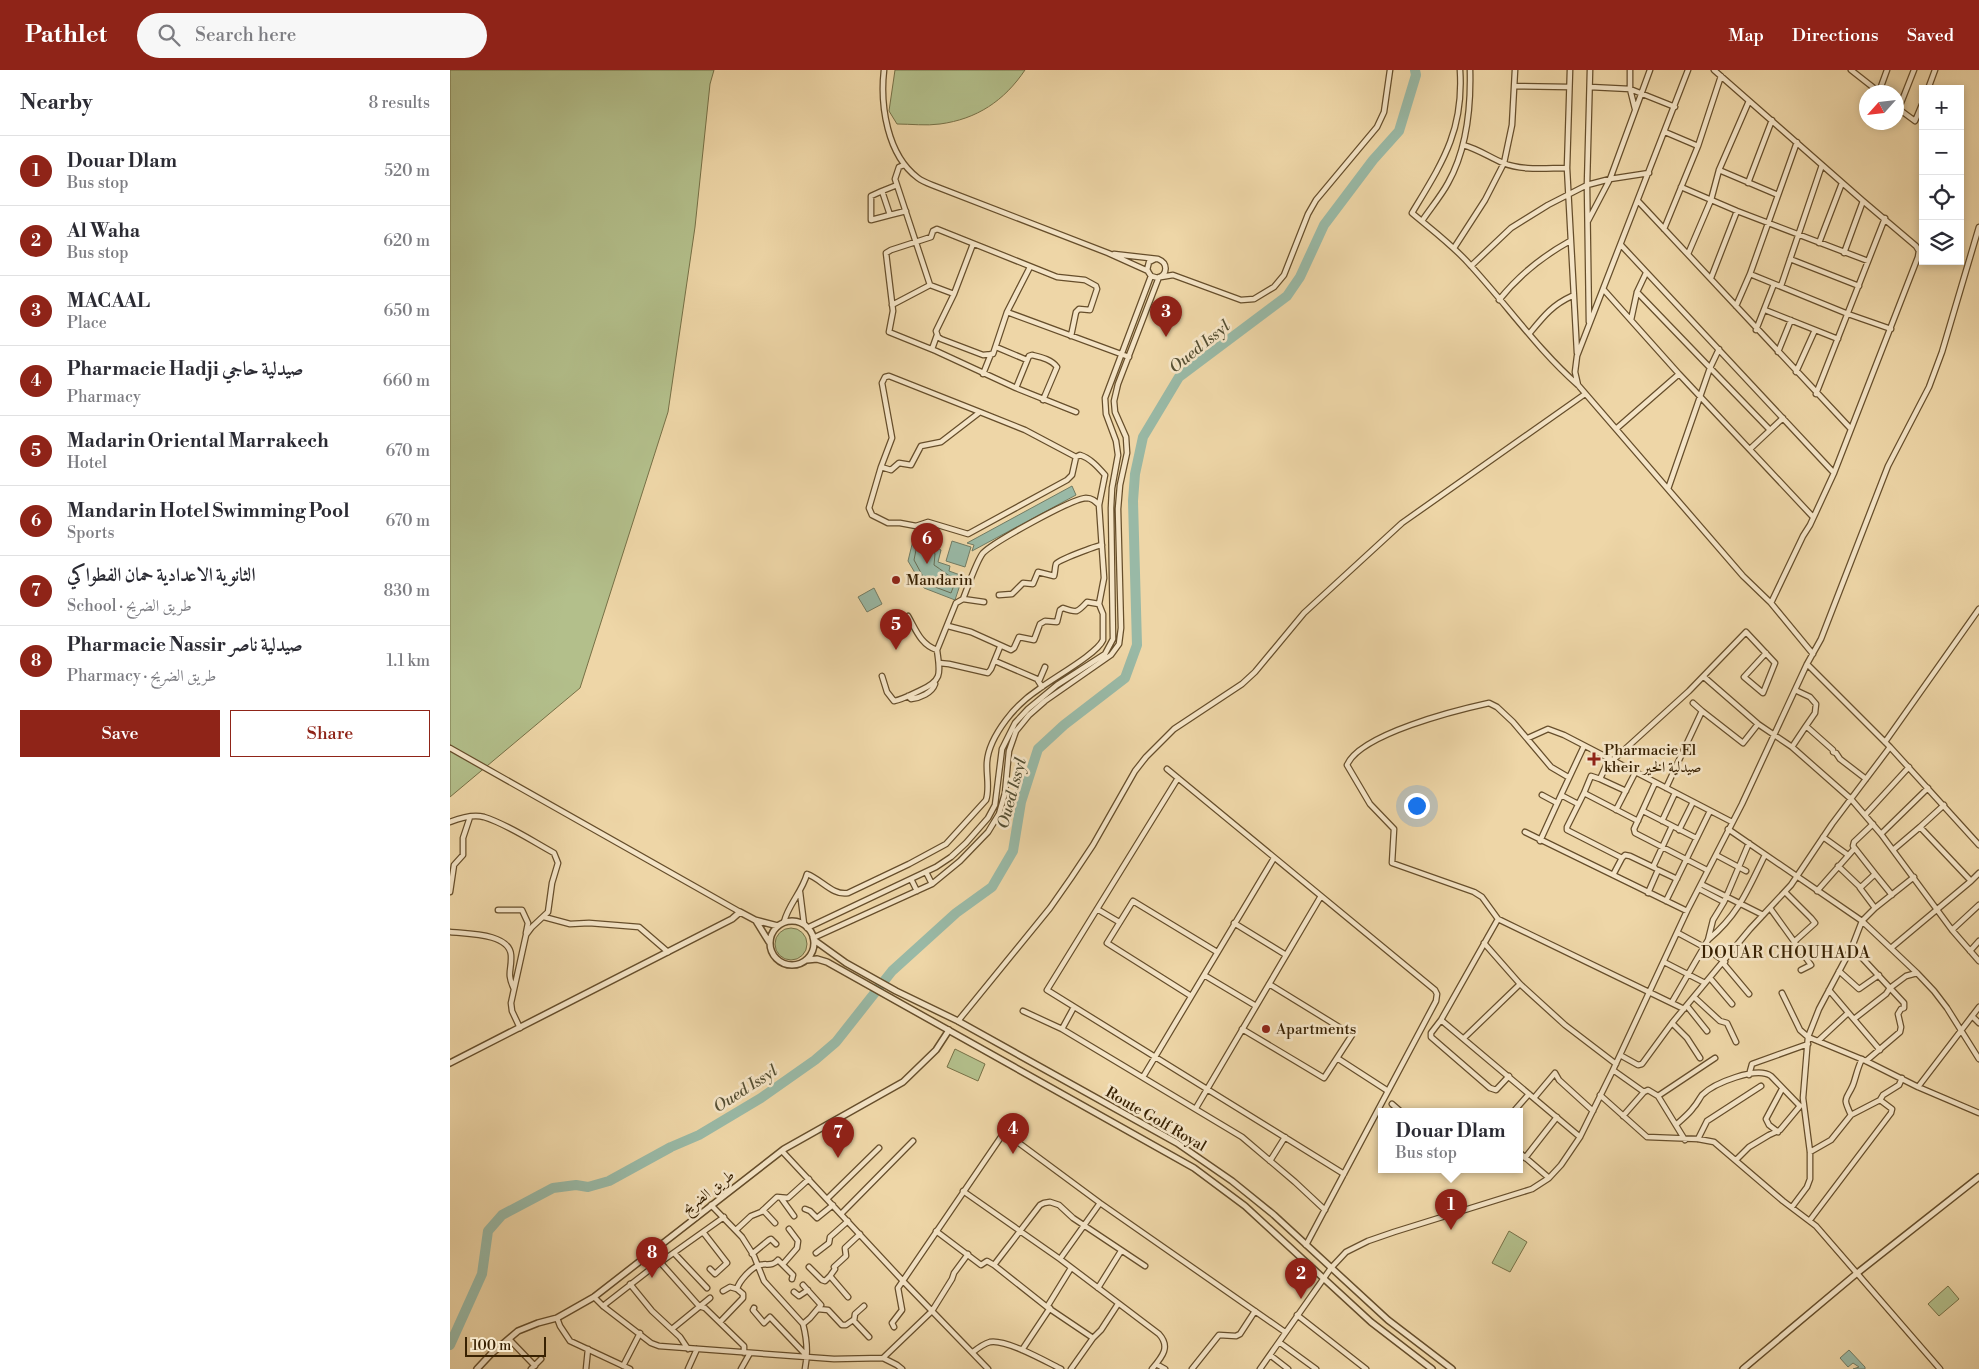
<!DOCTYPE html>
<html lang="en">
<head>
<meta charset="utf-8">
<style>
  :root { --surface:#fff; --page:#f7f7f7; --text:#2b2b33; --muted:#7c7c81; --line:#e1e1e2; --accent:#8f2418 }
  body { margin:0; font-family:"Libre Bodoni",Amiri,serif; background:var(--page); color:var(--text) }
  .controls { position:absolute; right:15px; top:15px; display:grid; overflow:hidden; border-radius:0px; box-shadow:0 2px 8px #0003 }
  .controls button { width:45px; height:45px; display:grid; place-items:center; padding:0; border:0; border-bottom:1px solid var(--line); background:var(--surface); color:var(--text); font:25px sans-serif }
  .compass { position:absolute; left:1409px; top:15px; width:45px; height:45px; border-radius:50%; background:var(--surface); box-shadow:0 2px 8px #0003; rotate:243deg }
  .scale { position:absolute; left:15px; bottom:12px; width:81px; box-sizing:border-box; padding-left:5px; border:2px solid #382102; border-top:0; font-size:14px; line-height:18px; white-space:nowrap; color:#382102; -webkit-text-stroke:4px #f4e4c6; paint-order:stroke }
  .you { position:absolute; left:966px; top:735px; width:18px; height:18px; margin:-12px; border:4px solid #fff; border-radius:50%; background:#1a73e8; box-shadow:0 0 0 8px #1a73e833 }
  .badge { display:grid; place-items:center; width:32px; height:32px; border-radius:50%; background:var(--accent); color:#fff; font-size:16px; font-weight:700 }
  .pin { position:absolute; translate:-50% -41px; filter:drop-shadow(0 1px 2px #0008) }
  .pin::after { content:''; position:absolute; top:26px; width:18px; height:15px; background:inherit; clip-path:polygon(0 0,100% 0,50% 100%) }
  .popup { position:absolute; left:928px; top:1038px; width:145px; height:65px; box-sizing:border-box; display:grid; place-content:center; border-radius:0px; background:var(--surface); filter:drop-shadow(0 1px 4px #0005); font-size:16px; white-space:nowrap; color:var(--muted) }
  .popup b { font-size:19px; color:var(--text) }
  .popup::after { content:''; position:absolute; left:50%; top:100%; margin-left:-10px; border:10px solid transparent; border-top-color:var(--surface) }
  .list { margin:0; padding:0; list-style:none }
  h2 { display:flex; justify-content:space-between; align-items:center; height:65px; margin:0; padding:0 20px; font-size:21px }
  h2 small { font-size:16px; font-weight:400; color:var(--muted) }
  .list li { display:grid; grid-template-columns:32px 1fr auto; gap:15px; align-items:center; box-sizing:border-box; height:70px; padding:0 20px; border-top:1px solid var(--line) }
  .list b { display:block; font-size:19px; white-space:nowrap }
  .list p { margin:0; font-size:16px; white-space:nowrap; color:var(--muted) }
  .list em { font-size:16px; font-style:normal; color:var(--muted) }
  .actions { display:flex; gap:10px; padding:15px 20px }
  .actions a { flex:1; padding:11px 0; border:1px solid var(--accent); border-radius:0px; text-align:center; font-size:18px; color:var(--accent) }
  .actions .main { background:var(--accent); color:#fff }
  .icon { flex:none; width:28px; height:28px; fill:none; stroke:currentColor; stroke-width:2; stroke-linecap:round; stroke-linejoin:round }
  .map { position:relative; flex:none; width:1529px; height:1299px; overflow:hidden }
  header { display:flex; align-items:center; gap:30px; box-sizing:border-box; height:70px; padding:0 25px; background:var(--accent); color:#fff }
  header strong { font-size:24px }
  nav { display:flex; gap:28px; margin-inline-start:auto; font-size:18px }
  .search { width:350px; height:45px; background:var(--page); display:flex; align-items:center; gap:12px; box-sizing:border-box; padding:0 18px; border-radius:28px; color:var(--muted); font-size:19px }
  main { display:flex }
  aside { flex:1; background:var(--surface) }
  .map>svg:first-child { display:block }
  .green { fill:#b3bf8b; stroke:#767046 }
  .water { fill:#99b9a6; stroke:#727c64 }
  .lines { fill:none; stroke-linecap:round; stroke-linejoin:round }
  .shore { stroke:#686d54; stroke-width:1 }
  .river { stroke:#99b9a6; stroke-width:10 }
  .minor-casing { stroke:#664e2b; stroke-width:7 }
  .tertiary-casing { stroke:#664e2b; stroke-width:8 }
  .minor { stroke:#f4e4c6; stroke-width:4.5 }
  .tertiary { stroke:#f4e4c6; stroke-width:5 }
  .poi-dot { fill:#8f2418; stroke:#f4e4c6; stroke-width:2 }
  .labels { text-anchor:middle; stroke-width:5; stroke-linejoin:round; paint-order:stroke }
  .poi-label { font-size:15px; fill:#382102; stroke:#f4e4c6; text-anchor:start }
  .street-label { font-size:15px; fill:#382102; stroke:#f4e4c6 }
  .water-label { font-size:16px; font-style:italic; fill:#554f33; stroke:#f4e4c6 }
  .neighbourhood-label { font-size:16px; letter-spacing:1px; fill:#382102; stroke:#f4e4c6 }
</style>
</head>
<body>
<header>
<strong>Pathlet</strong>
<div class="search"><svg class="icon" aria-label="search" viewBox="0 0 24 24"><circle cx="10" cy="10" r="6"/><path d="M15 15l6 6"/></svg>Search here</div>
<nav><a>Map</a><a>Directions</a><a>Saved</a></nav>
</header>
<main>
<aside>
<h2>Nearby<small>8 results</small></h2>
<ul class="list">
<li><span class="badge">1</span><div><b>Douar Dlam</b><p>Bus stop</p></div><em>520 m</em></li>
<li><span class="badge">2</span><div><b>Al Waha</b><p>Bus stop</p></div><em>620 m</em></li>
<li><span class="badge">3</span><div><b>MACAAL</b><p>Place</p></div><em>650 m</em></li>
<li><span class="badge">4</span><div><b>Pharmacie Hadji صيدلية حاجي</b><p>Pharmacy</p></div><em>660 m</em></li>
<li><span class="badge">5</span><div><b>Madarin Oriental Marrakech</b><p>Hotel</p></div><em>670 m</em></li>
<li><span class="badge">6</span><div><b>Mandarin Hotel Swimming Pool</b><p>Sports</p></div><em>670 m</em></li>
<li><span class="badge">7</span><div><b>الثانوية الاعدادية حمان الفطواكي</b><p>School · طريق الضريح</p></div><em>830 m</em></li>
<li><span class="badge">8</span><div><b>Pharmacie Nassir صيدلية ناصر</b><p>Pharmacy · طريق الضريح</p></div><em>1.1 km</em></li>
</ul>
<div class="actions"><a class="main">Save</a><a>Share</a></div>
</aside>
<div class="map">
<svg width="1529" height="1299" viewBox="0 0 1529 1299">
  <rect width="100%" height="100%" fill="#eed6a7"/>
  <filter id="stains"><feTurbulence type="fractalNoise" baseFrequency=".004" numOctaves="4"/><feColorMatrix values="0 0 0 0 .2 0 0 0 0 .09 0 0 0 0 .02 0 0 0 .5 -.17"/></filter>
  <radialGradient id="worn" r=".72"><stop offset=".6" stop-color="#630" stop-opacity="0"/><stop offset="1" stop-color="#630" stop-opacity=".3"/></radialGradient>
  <path class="green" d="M0,0H264L260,14L245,157L218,342L130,618L0,727Z
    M445,0H575C554,31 527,49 490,54C476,56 461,54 447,54L439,41Z
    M325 874a16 16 0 1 1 32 0a16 16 0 1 1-32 0Z
    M505,979L535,994L528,1011L497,997Z
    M1059,1161L1077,1172L1060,1202L1042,1193Z
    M1498,1216L1509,1229L1489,1246L1478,1234Z"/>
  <path class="water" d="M622,416L626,425L522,481L524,475L517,473Z
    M466,458L490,464L487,478L491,480L488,492L500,496L499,501L513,506L505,530L474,518L458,491Z
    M502,471L521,477L515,497L496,491Z
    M424,518L432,534L417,542L408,527Z
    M1399,1280L1415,1297V1299H1403L1409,1297L1403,1293L1398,1297L1390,1288Z"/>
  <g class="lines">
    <path class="shore" d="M472,464L484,468L482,478L485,484L484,495C492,500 497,505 506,510L501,523L477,514L464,490L469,465Z"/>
    <path class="river" d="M0,1275L32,1204L38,1161L52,1145L103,1118L126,1115L138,1117L159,1111L221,1077L249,1065L311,1028L365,990L386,972L442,901L506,843L542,817L563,781L571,732L588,679L614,655L675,608L687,575L683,431L685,404L693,367L729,307L837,226L850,207L874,155L923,90L949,61L966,5L965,0"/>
    <defs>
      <path id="minor" d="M434,0C430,35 437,85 468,108C472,111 477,113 482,115L658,183L698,201
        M1010,0C1014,61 992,93 962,143C982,160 1004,176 1021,196C1057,235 1088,280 1128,315L1293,506L1321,533L1353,466L1360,455L1384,403L1468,187L1469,181L1466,176L1413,131L1264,0
        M1120,0L1117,98L1127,283
        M1180,0V19L1185,39
        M1401,0L1429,22
        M1065,16L1119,17
        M1140,17L1180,19L1225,37
        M1478,19L1485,0
        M1429,22L1437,0
        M1446,37L1465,51L1473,32
        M1449,38L1464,0
        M1215,62L1248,76
        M1013,75C1028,79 1039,87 1053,93C1073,101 1096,98 1117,98
        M454,95L449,97L445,109L480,215L504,224
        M1269,100L1328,125
        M1298,113L1322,50
        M447,115L432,121L440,145L456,141
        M1231,117L1287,141L1418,191
        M432,121L421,126V150L440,145
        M1188,131L1401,359
        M972,151C980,139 991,126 998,113C1017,79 1021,38 1020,0
        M1138,151L1160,109L1200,0
        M1214,159L1248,76L1271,6
        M1369,173L1392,113
        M523,174L504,224L486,261L488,267L491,269L533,285L543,284L557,242L580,197
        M1171,175L1384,403
        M1004,178L1035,130L1054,93L1062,55L1065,0
        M1394,183L1413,131
        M664,184L708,189C718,193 718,204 708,208L701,206L697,200L699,192L705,189
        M1238,184L1261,130L1269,100L1299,31
        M1340,189L1409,216
        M1021,196L1061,158L1098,135L1137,115L1160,109L1199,103
        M1300,204L1398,244L1441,259
        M711,207L723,205L791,230L804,229L824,217L834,205L858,144L866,130L927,57L934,42L940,0
        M1261,208L1287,141
        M1331,216L1372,95
        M1154,220L1229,304L1363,447
        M1187,222L1320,360
        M1049,230C1069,205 1093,186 1120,171
        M442,235L480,215
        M1286,236L1300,204L1347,72
        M1315,240L1388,269
        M557,242L679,287
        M1181,250L1187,222L1196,203
        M1139,252L1137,115L1140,0
        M1306,260L1324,214
        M1079,264C1093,247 1102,235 1122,226
        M621,266L626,242L629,239L640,240L647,219L646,216L635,210L607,207L487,159L483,161L481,167L441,180L436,183L443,241L439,262L486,281L566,318L626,342
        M546,277L577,290
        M482,279L487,265
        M1328,282L1341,250
        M1346,302L1365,260
        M533,304L541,284
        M1128,315L1125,302L1127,286L1238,0
        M566,318L579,286L582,285C590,287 601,289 607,297L593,330
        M1366,324L1435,148
        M1166,359L1229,304
        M1300,379L1333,348
        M431,397L442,368L432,313L435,307L439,306L530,342
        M1218,419L1260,298L1269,279
        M549,525L562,524L573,513L583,514L588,502L604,506C605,503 605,497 606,494C608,490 646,476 652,475
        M513,529C517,519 527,490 533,483C544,472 621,429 636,428C642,428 645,431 649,435
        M1321,533L1363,584
        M458,546C466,560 471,575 487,580L506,533L513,529L534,532
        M498,556L521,562L561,580L564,578L569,567L584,570L590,554L595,551L607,552L610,540L613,538C627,543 627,543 637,532L649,534
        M545,591L587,609L592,617
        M489,593L499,594L538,603L541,599L550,577
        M1357,594L1440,677L1529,775
        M432,606L437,622L444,631C454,629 462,624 471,620C493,610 490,603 487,580
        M1254,607L1308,654L1342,677L1401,729L1431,764L1502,860L1529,891
        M589,611L595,597
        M1345,620L1360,627L1366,634L1365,643L1356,656
        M458,626L461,629C470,628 482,623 485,614
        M1252,641L1293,673L1308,654
        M1078,668L1098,659L1114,665L1282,752
        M1435,672L1529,539
        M1342,677L1356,656L1383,680V682L1386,683L1390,689L1416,709
        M0,678L290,842
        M1159,689L1150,709L1141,706L1134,723L1188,751
        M1162,691L1239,621L1296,562L1325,593L1313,623L1294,607L1316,583
        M717,699L985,920L987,924L986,931L856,1175
        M1118,707L1101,697L1063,652L1047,637L1039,633C1007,640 910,664 897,695L920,734L944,759L942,793L1024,822L1032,827L1048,849L1234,939
        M728,708L597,920L894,1104
        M1150,709L1176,721
        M1205,713L1184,759L1185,763L1257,800
        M1216,718L1252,641L1243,633
        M1134,723L1117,757V760L1172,788L1163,805
        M1092,725L1107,733
        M1128,734L1111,725L1134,676
        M1166,740L1185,703
        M1193,741L1246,768
        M1415,745L1459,697
        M1212,751L1225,723
        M0,752C10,748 23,744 34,747C57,754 82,771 104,783L108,793L102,813L98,842L82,857L76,865L61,933L62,941L70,958
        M1470,757L1494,735
        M1278,759L1412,851L1467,903L1484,921L1497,938L1529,989
        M1229,760L1243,732
        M1075,762L1237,841
        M1431,764L1478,718
        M1373,767L1398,785
        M1090,771L1111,725
        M1266,785L1296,801
        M1172,788L1175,785L1180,786L1205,798
        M1388,796L1410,817
        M1203,797L1222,756
        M476,802L482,814
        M1425,804L1442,825
        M461,809L467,821
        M1521,811L1529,803
        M1251,814L1313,845
        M1249,819L1274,832
        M1367,821L1404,779
        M0,822L4,795L13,785V768L20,747
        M350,822L354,854
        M1335,822L1361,848L1365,853L1345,871
        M1198,823L1208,800L1227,809
        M1216,831L1260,741
        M1320,838L1361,895L1351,900
        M1425,838L1464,807
        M647,839L669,852
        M48,840H72L78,853L76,863
        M94,847L120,854L139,853L189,857L218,882
        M1048,849L991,950L1130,1067
        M334,852C338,835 352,822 357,804C371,809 383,826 398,823L459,794L496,774L536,730C540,719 536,704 537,692C538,678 547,662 556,650C565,638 577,627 589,619C603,608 647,584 653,570V544L649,534L654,508L649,435L655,405C648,397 640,388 630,385L626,387L575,360L530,342L491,372L471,376L461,395L449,393L441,400L431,397L419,438L422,445L438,453H450L466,456L478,452L518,464L617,410L622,405L626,387
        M784,853L836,885
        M357,858L486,797L501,787L516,773L538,748L545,735L552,679L565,653L578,639L607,615L655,584L663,569L661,438L662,418L668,385L666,371L656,344L655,328L701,206
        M1502,860L1529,835
        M0,862C17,864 59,863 61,885C62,901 56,902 64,919
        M1228,863L1254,877L1275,892
        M363,868L482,814L510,791L538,762L549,744L555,723L559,681L566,661L579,645L595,631L661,585L669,574L671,558L668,439L670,415L677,383L676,367L665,342L664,331L668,314L709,207
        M1259,869C1289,844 1298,819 1315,785
        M1034,873L1070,914L1115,955L1166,994
        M1402,877L1440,918L1456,906L1467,903
        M1441,878L1521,811L1470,757L1443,780
        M1520,881L1529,871
        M1214,892L1255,913
        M1273,893L1299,924
        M1389,901L1409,919L1429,905
        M754,905L806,936
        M1260,908L1282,934
        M1379,920L1430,980
        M1332,923L1350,960L1358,967L1416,991L1468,1017L1529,1043
        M741,926L657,873L683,831L767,882
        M1244,927L1270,951L1277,953L1286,972
        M1222,932L1258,870L1263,850L1274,832L1299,773
        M1237,936L1257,961
        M573,941L612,959L792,1067L845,1112L875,1140
        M1522,946L1529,953
        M1404,949L1436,924L1440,918L1454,933V938L1451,939L1448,944L1451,957L1450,962L1416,991
        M991,950L981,963V967L1040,1018L1046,1020L1059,1006
        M508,951L600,838L621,808L643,775L685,701L696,687L724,659L792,614L805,602L854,543L952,453L1135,324
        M1222,953L1237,968L1250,988
        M612,959L624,937
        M792,959L874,1008L902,965L819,914
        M1014,968L1070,914
        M1368,971L1398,943
        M1170,985L1188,995L1192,994L1222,953L1300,859L1341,815L1382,754L1440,677
        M887,988L938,1021
        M1163,1000L1194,1022
        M1299,1005L1302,994L1358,974
        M693,1007L824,788
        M1468,1017L1529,937
        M1150,1025L1197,1067L1248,1069L1264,1072L1333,1131L1366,1156L1490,1299
        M1208,1026L1265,988
        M1084,1028L1105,1003L1109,1010L1143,1041
        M942,1034L950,1041
        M746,1038L871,826
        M1064,1041L1079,1024
        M1401,1045C1392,1026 1396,1031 1403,1015C1406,1007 1407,999 1412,989
        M1173,1046L1194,1022L1198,1020L1208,1026L1235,1070
        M1227,1054C1232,1049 1239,1044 1243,1038C1247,1034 1249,1029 1252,1025C1264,1013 1307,996 1321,1006L1350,1036
        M1328,1062L1319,1055L1316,1049L1332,1019
        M1248,1069L1257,1051L1311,1016
        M332,1081L453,1211L538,1299
        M1360,1082L1381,1070L1401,1045L1430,1030L1433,1025L1449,1015L1452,1008
        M1070,1083L1099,1108
        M1075,1088L1107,1047
        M1286,1090L1299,1077L1319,1065L1330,1060L1350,1036
        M820,1091L835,1067
        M513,1121L610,1189L709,1264C721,1277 712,1287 702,1299
        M331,1128L344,1146
        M377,1129L429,1078
        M261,1135L292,1167L304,1186L314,1211L353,1254C357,1269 358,1284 355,1299
        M1342,1137L1357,1117L1360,1109V1082L1353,1028L1358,967L1369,939L1402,877L1412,851L1425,838L1410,818L1425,804L1403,776L1404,772L1423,754
        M355,1139L360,1141L367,1148L383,1135
        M313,1140L325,1153
        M391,1144L463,1071
        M1360,1150L1441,1043L1442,1039L1430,1030
        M286,1160L301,1146L311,1142L327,1127L338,1128L359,1109
        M486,1161L531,1195L537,1191L544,1195L597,1237L643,1268L621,1299
        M253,1162L277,1193L265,1204L260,1199
        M224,1183L257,1218
        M366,1183L379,1173L380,1167L398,1151
        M302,1184L319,1170L321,1169L326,1174
        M610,1189L650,1133
        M210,1192L249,1236L255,1238L294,1276V1283
        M332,1194L343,1205L342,1209
        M544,1195L590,1135L594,1133L600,1132L609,1135L623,1148L695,1196
        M359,1197L372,1210L375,1211L380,1206
        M180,1214L202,1241L230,1267L238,1279
        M648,1218L671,1181
        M273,1221L280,1217L287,1219
        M344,1222L349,1226L358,1220
        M144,1227L153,1236L201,1273L209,1276L384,1289L433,1288L447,1295L452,1299
        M398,1227L380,1206L385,1199L384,1197L396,1186L395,1178L410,1164
        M153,1236L198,1201L274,1147
        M597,1237L621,1198
        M304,1238L303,1240L314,1253L320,1247L356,1285
        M368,1239L378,1240L392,1255H396L403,1250L404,1251L419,1267
        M847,1245L916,1299
        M107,1248L110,1256L120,1271L180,1299
        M404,1251L405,1244L414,1236
        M270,1252L293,1228V1224L287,1219C289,1211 301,1198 309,1195C317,1193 322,1197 328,1190L332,1194L334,1193L347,1178L348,1171L339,1159
        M353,1254L360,1248L371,1235L353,1215
        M444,1257L442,1253L452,1240L448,1218L551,1067L558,1065L650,1133L835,1262
        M222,1259L260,1228
        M643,1268L651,1260L668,1234
        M59,1269L85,1296
        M829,1272L866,1299
        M572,1280L600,1238
        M523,1282C528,1278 533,1274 540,1272C556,1269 595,1291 611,1299
        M820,1285L838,1299
        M433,1288L482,1241L502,1209L504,1203L518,1184
        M706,1294L715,1299
        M173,1296L190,1263
        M81,1299L91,1289
        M136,1299L138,1279
        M238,1299L247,1279
        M291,1299L300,1283
        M742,1299L769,1265L786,1266L790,1264L805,1241
        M810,1299L881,1198L896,1182L918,1171L944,1162L1082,1119L1099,1108L1111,1095L1130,1067L1163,1000L1237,841L1292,734L1357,594L1371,569L1438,396L1479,317L1492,282L1529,157"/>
      <path id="tertiary" d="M320 873a22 22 0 1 1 44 0a22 22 0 1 1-44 0Z
        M306,851L319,872
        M364,870L396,893L446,921L508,951L727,1073L782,1111L824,1145L938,1250L1002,1299
        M357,890L367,889L377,892L744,1098L795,1136L921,1252L982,1299
        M0,993L282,849L290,842L305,850L328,856
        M27,1299L41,1284L68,1261L88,1253L107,1248L144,1227L334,1079L453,1012L486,980L499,960
        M1293,1299L1406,1204L1529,1107"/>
    </defs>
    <use href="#minor" class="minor-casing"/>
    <use href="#tertiary" class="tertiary-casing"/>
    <use href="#minor" class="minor"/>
    <use href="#tertiary" class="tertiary"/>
  </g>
  <g class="poi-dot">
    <circle cx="446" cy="510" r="5"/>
    <path d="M1141.5 681.5h5v5h5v5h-5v5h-5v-5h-5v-5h5z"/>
    <circle cx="816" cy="959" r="5"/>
  </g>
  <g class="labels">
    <g class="poi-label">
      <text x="456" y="515">Mandarin</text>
      <text x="1154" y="685">Pharmacie El<tspan x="1154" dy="17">kheir صيدلية الخير</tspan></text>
      <text x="826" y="964">Apartments</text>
    </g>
    <g class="street-label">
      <text transform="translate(706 1049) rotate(30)" y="5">Route Golf Royal</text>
      <text transform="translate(258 1122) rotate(-38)" y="5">طريق الضريح</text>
    </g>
    <g class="water-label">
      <text transform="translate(749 276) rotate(-39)" y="6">Oued Issyl</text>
      <text transform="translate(561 723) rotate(-75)" y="6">Oued Issyl</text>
      <text transform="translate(295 1018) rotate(-33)" y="6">Oued Issyl</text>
    </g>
    <g class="neighbourhood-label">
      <text x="1336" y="888">DOUAR CHOUHADA</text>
    </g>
  </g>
  <rect width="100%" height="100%" filter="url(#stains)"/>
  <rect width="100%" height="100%" fill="url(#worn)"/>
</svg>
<div class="controls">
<button>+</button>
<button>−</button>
<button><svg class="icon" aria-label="locate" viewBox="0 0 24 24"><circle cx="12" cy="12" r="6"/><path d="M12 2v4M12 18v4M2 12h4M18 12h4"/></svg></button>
<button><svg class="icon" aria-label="layers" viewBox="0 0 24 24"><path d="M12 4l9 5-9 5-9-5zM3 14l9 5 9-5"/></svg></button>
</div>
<svg class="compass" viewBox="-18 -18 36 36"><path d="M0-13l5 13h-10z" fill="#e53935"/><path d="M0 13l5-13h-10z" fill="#7c7c81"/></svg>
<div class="scale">100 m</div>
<div class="you"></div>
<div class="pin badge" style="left:1001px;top:1160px">1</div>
<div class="popup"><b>Douar Dlam</b>Bus stop</div>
<div class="pin badge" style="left:851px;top:1229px">2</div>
<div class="pin badge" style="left:716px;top:267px">3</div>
<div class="pin badge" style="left:563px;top:1084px">4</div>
<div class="pin badge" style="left:446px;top:580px">5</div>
<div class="pin badge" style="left:477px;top:494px">6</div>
<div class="pin badge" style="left:388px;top:1088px">7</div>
<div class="pin badge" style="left:202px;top:1208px">8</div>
</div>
</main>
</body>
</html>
